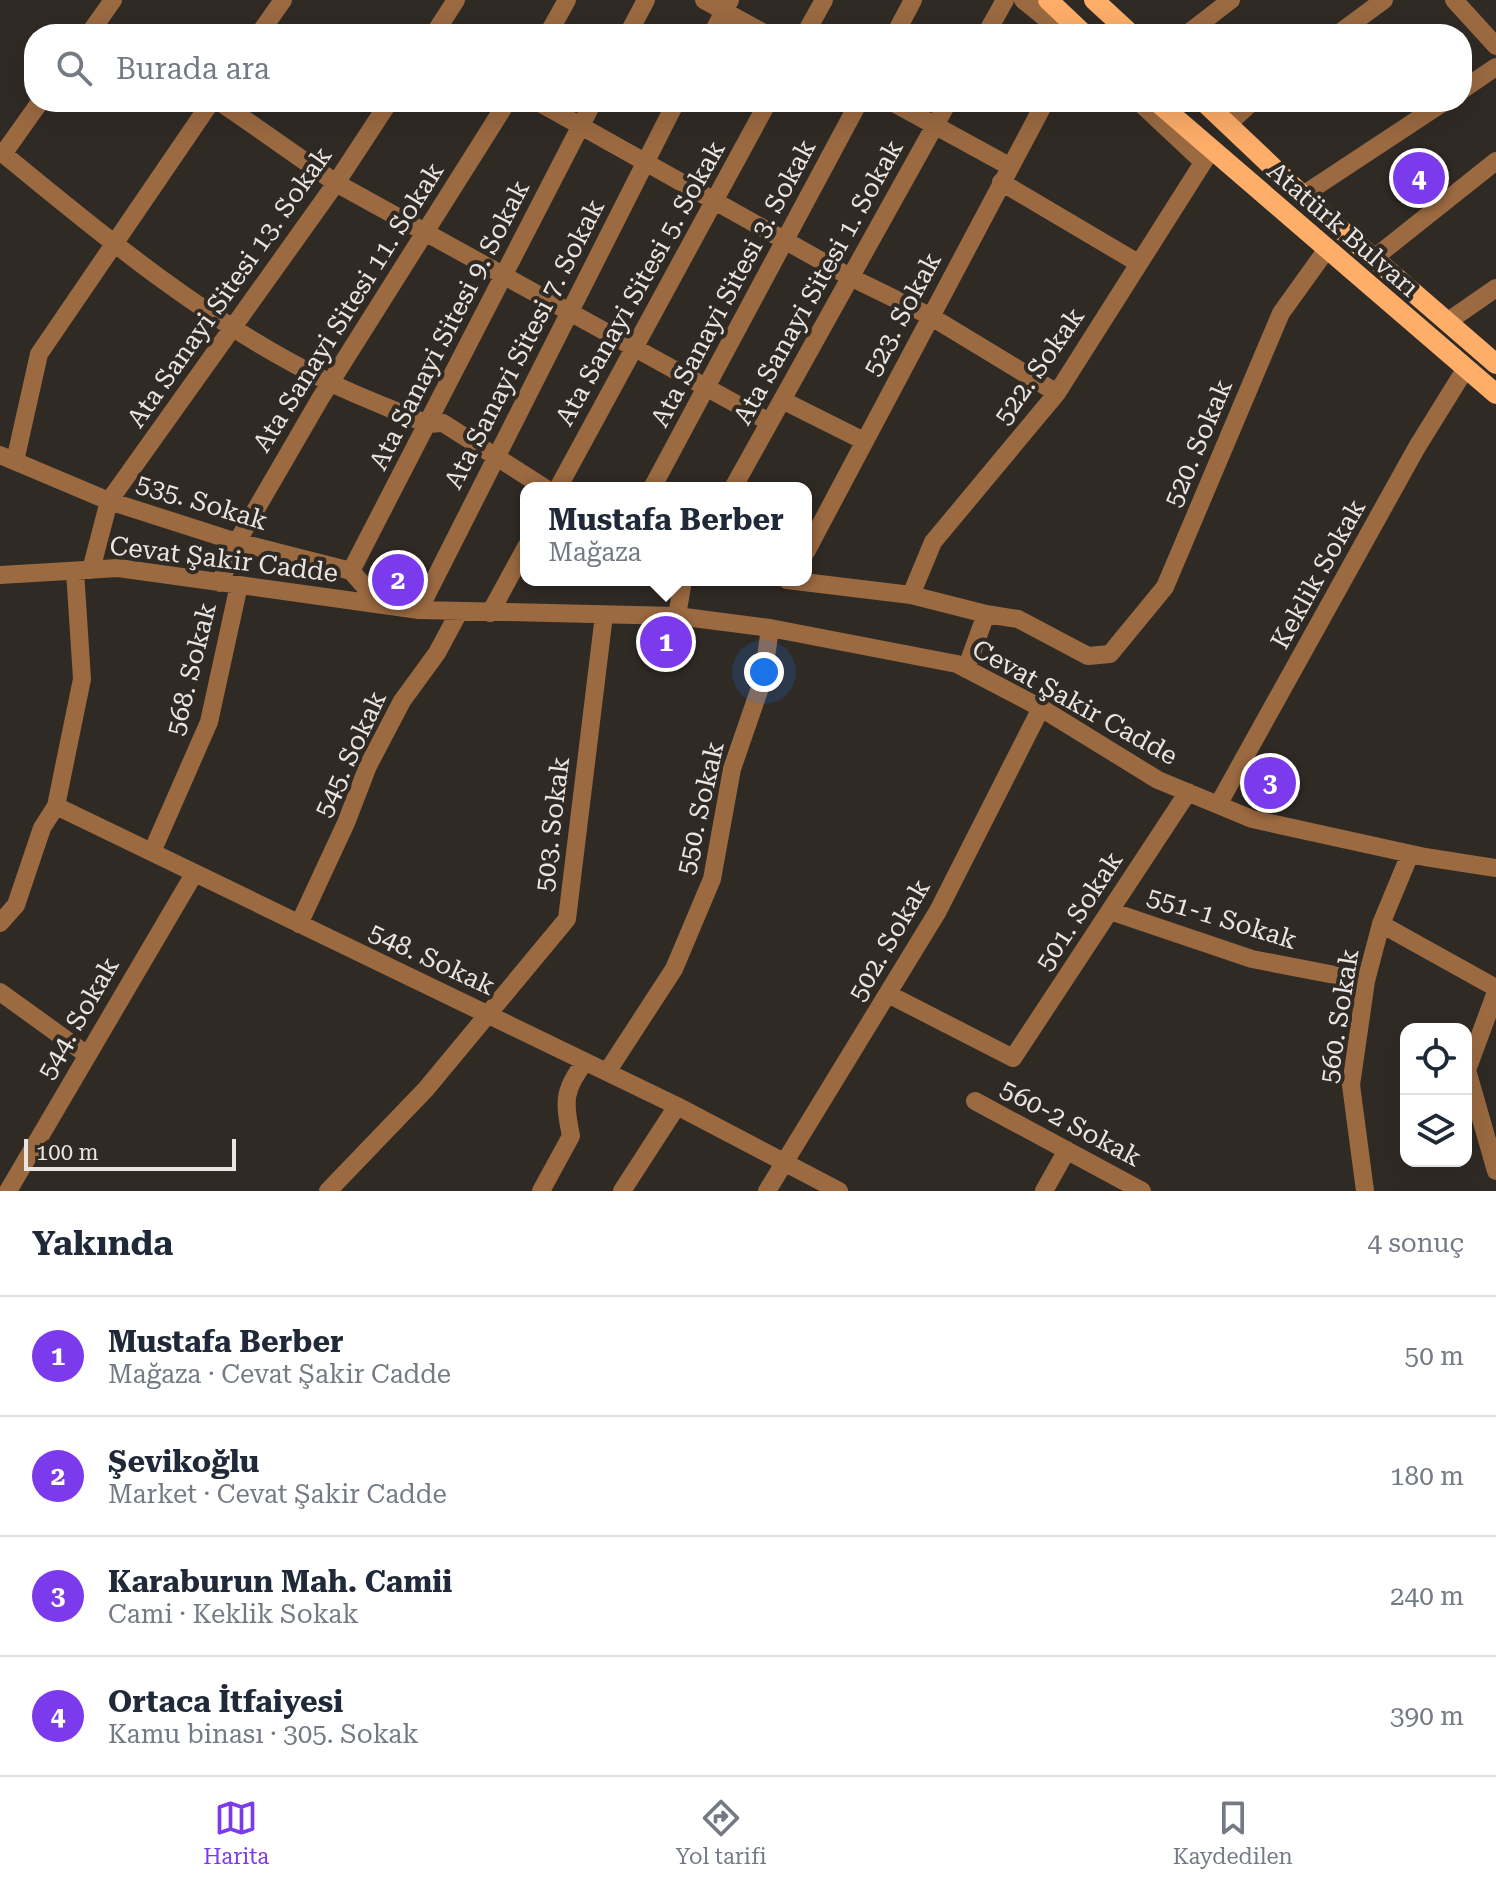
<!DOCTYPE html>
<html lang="tr">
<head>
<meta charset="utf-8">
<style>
  :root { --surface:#fff; --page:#f2f2f3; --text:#1f2937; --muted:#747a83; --line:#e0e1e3; --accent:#7c3aed }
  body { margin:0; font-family:"Roboto Serif",serif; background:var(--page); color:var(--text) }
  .controls { position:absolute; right:24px; bottom:24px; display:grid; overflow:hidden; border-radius:16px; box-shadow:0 8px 32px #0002 }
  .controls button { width:72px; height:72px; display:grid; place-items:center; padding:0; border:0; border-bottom:2px solid var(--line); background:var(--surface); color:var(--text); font:40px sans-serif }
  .scale { position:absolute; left:24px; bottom:20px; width:212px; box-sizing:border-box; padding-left:8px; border:4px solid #e9e5e2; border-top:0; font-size:22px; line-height:28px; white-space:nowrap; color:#e9e5e2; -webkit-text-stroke:6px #302a25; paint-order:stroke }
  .you { position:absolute; left:764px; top:672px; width:28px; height:28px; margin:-20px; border:6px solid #fff; border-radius:50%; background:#1a73e8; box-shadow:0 0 0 12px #1a73e833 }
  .badge { display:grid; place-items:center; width:52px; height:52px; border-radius:50%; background:var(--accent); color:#fff; font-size:26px; font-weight:700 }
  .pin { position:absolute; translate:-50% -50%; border:4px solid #fff; box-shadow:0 2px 8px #0006 }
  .popup { position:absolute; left:520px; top:482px; width:292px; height:104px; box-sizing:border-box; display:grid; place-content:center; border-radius:16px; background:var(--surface); filter:drop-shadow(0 2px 6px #0005); font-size:26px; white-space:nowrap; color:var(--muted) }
  .popup b { font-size:30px; color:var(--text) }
  .popup::after { content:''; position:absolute; left:50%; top:100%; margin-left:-16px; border:16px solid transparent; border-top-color:var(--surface) }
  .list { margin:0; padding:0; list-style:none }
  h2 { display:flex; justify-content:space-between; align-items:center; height:104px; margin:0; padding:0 32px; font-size:34px }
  h2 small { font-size:26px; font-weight:400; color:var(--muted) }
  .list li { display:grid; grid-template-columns:52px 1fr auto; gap:24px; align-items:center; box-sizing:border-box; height:120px; padding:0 32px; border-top:2px solid var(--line) }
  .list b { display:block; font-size:30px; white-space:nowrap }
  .list p { margin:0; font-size:26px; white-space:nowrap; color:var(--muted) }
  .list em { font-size:26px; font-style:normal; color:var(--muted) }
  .icon { flex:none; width:44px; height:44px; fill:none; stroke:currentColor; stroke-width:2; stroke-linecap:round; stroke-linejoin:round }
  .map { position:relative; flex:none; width:1496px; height:1191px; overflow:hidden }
  .search { position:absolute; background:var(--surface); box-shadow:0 8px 32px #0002; left:24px; right:24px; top:24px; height:88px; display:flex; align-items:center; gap:20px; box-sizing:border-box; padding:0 28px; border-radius:32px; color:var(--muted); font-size:30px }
  .sheet { height:584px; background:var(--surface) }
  nav { display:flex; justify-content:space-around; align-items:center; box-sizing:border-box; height:112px; border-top:2px solid var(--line); background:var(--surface); font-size:22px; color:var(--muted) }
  nav a { display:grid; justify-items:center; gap:4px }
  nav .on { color:var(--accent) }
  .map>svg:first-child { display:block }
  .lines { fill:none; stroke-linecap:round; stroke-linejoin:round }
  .minor { stroke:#9b6a41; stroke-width:18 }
  .major { stroke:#feae69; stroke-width:20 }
  .labels { text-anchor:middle; stroke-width:8; stroke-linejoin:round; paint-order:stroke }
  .street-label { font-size:26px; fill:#e9e5e2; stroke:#302a25 }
</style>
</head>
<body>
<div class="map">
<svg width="1496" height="1191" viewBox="0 0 1496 1191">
  <rect width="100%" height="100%" fill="#302a25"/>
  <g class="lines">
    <path class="minor" d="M704,0L766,34
      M1023,0L1065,34
      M1454,0L1496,46
      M89,34L113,0
      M259,34L283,0
      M434,34L456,0
      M548,34L567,0
      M628,34L646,0
      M712,34L730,0
      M805,34L824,0
      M895,34L913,0
      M986,34L1005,0
      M1187,34L1231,0
      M1338,34L1384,0
      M1462,90L1496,67
      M220,102L336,183L769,422
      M538,102L850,277L930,316L1057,393
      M892,102L1009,166
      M1139,102L1202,161
      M1228,124L1252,102
      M0,151C103,236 210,325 331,383C362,398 395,410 427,424L443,423L545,488
      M3,154L40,102
      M1001,182L1138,263
      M1303,195L1444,102
      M1374,258L1496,161
      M1447,322L1496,288
      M782,400L864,441
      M0,455L109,501L237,542L351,571L381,605
      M15,461L39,354L211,102
      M558,488L768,102
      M652,488L859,102
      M733,488L948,102
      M806,552L1045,102
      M91,570L109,501L336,183L389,102
      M351,571L593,102
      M0,575L118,568L419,610L677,616L770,628L957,664L1041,708L1158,780L1252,819L1425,857L1496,868
      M787,580L911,595L986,614L966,669
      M220,583L237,542L320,399L507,102
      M911,595L933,542L1057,393L1211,150
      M419,610L676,102
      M490,613L526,547
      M986,614L1018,619L1088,656L1110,654L1165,587L1281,313L1327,249
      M677,616L683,580
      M1218,805L1417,447L1466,368
      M56,806L677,1106L839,1191
      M152,852L209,722L239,585
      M1110,911L1252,959L1366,981
      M0,923L16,905L42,828L56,806L82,679L75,571
      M299,924L346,823L368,766L402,701L437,653L459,612
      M1381,924L1496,988
      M0,992L86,1054
      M1496,992L1467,1070L1496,1171
      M888,994L1013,1058L1188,792
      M607,1072L674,969L712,879L732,769L763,679L770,628
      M975,1101L1142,1191
      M8,1191L194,874
      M328,1191L426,1089L567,919L604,615
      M541,1191L571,1136C564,1102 563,1090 585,1062
      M622,1191L677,1106
      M767,1191L938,911L1041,708
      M1044,1191L1067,1150
      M1365,1191L1351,1085L1366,981L1381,924L1410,854"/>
    <path class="major" d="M1048,0L1084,34
      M1094,0L1131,34
      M1157,102L1496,394
      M1204,102L1317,209L1496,364"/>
  </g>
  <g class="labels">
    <g class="street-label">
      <text transform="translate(1343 229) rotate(41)" y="9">Atatürk Bulvarı</text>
      <text transform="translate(818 282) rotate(-61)" y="9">Ata Sanayi Sitesi 1. Sokak</text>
      <text transform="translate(640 283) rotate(-61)" y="9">Ata Sanayi Sitesi 5. Sokak</text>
      <text transform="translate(733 283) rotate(-62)" y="9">Ata Sanayi Sitesi 3. Sokak</text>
      <text transform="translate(229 287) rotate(-55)" y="9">Ata Sanayi Sitesi 13. Sokak</text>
      <text transform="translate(348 307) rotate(-58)" y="9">Ata Sanayi Sitesi 11. Sokak</text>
      <text transform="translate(902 314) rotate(-62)" y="9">523. Sokak</text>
      <text transform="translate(449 325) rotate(-63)" y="9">Ata Sanayi Sitesi 9. Sokak</text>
      <text transform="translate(524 344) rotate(-63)" y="9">Ata Sanayi Sitesi 7. Sokak</text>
      <text transform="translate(1039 366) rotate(-55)" y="9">522. Sokak</text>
      <text transform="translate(1198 443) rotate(-67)" y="9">520. Sokak</text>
      <text transform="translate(202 502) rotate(17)" y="9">535. Sokak</text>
      <text transform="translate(224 559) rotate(7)" y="9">Cevat Şakir Cadde</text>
      <text transform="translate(1318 574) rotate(-61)" y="9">Keklik Sokak</text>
      <text transform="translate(191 669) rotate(-76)" y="9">568. Sokak</text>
      <text transform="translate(1075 702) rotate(29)" y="9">Cevat Şakir Cadde</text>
      <text transform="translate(350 754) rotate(-65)" y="9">545. Sokak</text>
      <text transform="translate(700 808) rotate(-77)" y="9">550. Sokak</text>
      <text transform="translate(552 824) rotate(-83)" y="9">503. Sokak</text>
      <text transform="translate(1079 911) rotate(-57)" y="9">501. Sokak</text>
      <text transform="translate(1222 918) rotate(17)" y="9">551-1 Sokak</text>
      <text transform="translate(889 940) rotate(-60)" y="9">502. Sokak</text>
      <text transform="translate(432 959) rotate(25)" y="9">548. Sokak</text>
      <text transform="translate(1339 1016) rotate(-81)" y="9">560. Sokak</text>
      <text transform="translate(78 1018) rotate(-60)" y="9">544. Sokak</text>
      <text transform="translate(1071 1123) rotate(28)" y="9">560-2 Sokak</text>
    </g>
  </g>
</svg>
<div class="controls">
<button><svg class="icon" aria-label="locate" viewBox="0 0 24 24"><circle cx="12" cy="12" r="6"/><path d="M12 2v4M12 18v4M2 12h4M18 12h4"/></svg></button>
<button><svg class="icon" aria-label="layers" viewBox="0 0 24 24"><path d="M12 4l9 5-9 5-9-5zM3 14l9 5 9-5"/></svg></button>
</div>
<div class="scale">100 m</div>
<div class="you"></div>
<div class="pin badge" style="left:666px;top:642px">1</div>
<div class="popup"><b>Mustafa Berber</b>Mağaza</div>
<div class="pin badge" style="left:398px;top:580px">2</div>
<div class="pin badge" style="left:1270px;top:783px">3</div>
<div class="pin badge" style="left:1419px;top:178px">4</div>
<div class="search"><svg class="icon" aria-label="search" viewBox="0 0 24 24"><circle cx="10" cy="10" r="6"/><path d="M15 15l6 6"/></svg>Burada ara</div>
</div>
<section class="sheet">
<h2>Yakında<small>4 sonuç</small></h2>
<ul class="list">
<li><span class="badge">1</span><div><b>Mustafa Berber</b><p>Mağaza · Cevat Şakir Cadde</p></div><em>50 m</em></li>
<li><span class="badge">2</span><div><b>Şevikoğlu</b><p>Market · Cevat Şakir Cadde</p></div><em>180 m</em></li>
<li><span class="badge">3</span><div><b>Karaburun Mah. Camii</b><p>Cami · Keklik Sokak</p></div><em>240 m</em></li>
<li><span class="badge">4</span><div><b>Ortaca İtfaiyesi</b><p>Kamu binası · 305. Sokak</p></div><em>390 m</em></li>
</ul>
</section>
<nav>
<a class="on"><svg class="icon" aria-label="map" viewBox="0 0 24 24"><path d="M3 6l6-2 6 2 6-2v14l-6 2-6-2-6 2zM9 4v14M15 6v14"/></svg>Harita</a>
<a><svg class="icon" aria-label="directions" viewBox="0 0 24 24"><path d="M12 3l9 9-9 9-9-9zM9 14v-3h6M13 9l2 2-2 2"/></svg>Yol tarifi</a>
<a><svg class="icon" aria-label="saved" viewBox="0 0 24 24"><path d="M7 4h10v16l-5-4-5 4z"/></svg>Kaydedilen</a>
</nav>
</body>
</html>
